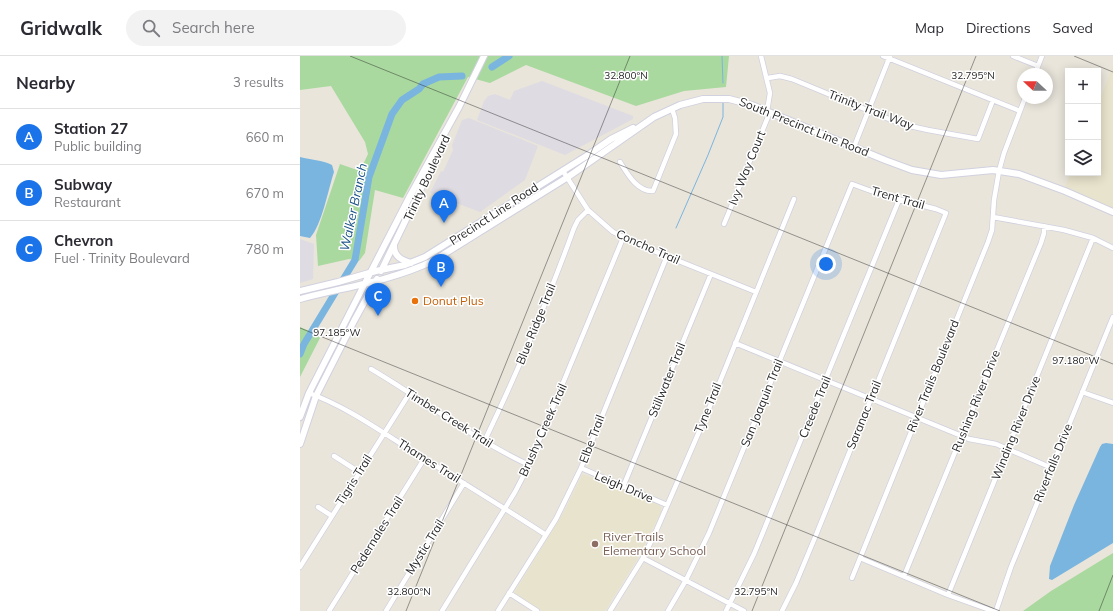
<!DOCTYPE html>
<html lang="en">
<head>
<meta charset="utf-8">
<style>
  :root { --surface:#fff; --page:#f2f2f3; --text:#2b2b33; --muted:#7c7c81; --line:#e1e1e2; --accent:#1a73e8 }
  body { margin:0; font-family:Mulish,sans-serif; background:var(--page); color:var(--text) }
  .controls { position:absolute; right:12px; top:12px; display:grid; overflow:hidden; border-radius:0px; box-shadow:0 2px 10px #0003 }
  .controls button { width:36px; height:36px; display:grid; place-items:center; padding:0; border:0; border-bottom:1px solid var(--line); background:var(--surface); color:var(--text); font:20px sans-serif }
  .compass { position:absolute; left:717px; top:12px; width:36px; height:36px; border-radius:50%; background:var(--surface); box-shadow:0 2px 10px #0003; rotate:292deg }
  .you { position:absolute; left:526px; top:208px; width:14px; height:14px; margin:-10px; border:3px solid #fff; border-radius:50%; background:#1a73e8; box-shadow:0 0 0 6px #1a73e833 }
  .badge { display:grid; place-items:center; width:26px; height:26px; border-radius:50%; background:var(--accent); color:#fff; font-size:13px; font-weight:700 }
  .pin { position:absolute; translate:-50% -33px; filter:drop-shadow(0 1px 2px #0008) }
  .pin::after { content:''; position:absolute; top:21px; width:14px; height:12px; background:inherit; clip-path:polygon(0 0,100% 0,50% 100%) }
  .list { margin:0; padding:0; list-style:none }
  h2 { display:flex; justify-content:space-between; align-items:center; height:52px; margin:0; padding:0 16px; font-size:17px }
  h2 small { font-size:13px; font-weight:400; color:var(--muted) }
  .list li { display:grid; grid-template-columns:26px 1fr auto; gap:12px; align-items:center; box-sizing:border-box; height:56px; padding:0 16px; border-top:1px solid var(--line) }
  .list b { display:block; font-size:15px; white-space:nowrap }
  .list p { margin:0; font-size:13px; white-space:nowrap; color:var(--muted) }
  .list em { font-size:13px; font-style:normal; color:var(--muted) }
  .icon { flex:none; width:22px; height:22px; fill:none; stroke:currentColor; stroke-width:2; stroke-linecap:round; stroke-linejoin:round }
  .map { position:relative; flex:none; width:813px; height:555px; overflow:hidden }
  header { display:flex; align-items:center; gap:24px; box-sizing:border-box; height:56px; padding:0 20px; background:var(--surface); border-bottom:1px solid var(--line) }
  header strong { font-size:19px }
  nav { display:flex; gap:22px; margin-inline-start:auto; font-size:14px }
  .search { width:280px; height:36px; background:var(--page); display:flex; align-items:center; gap:10px; box-sizing:border-box; padding:0 14px; border-radius:22px; color:var(--muted); font-size:15px }
  main { display:flex }
  aside { flex:1; background:var(--surface) }
  .map>svg:first-child { display:block }
  .industrial { fill:#dedbe2 }
  .education { fill:#e8e3cc }
  .green { fill:#a9d99e }
  .water { fill:#7ab5df }
  .lines { fill:none; stroke-linecap:round; stroke-linejoin:round }
  .stream { stroke:#7ab5df; stroke-width:1 }
  .river { stroke:#7ab5df; stroke-width:7 }
  .minor-casing { stroke:#d1d1df; stroke-width:6 }
  .secondary-casing { stroke:#d1d1df; stroke-width:8 }
  .minor { stroke:#fff; stroke-width:4.5 }
  .secondary { stroke:#fff; stroke-width:6 }
  .ticks { fill:none; stroke:#282828; stroke-width:1; stroke-opacity:0.45 }
  .food-dot { fill:#e8710a; stroke:#fff; stroke-width:1.5 }
  .education-dot { fill:#8d6e63; stroke:#fff; stroke-width:1.5 }
  .labels { text-anchor:middle; stroke-width:3; stroke-linejoin:round; paint-order:stroke }
  .street-label { font-size:12px; fill:#282828; stroke:#fff }
  .food-label { font-size:12px; fill:#c56008; stroke:#fff; text-anchor:start }
  .education-label { font-size:12px; fill:#785e54; stroke:#fff; text-anchor:start }
  .water-label { font-size:13px; font-style:italic; fill:#1d5387; stroke:#fff }
  .ticks-label { font-size:10px; text-anchor:middle; fill:#282828; stroke:#fff; stroke-width:3; stroke-linejoin:round; paint-order:stroke }
</style>
</head>
<body>
<header>
<strong>Gridwalk</strong>
<div class="search"><svg class="icon" aria-label="search" viewBox="0 0 24 24"><circle cx="10" cy="10" r="6"/><path d="M15 15l6 6"/></svg>Search here</div>
<nav><a>Map</a><a>Directions</a><a>Saved</a></nav>
</header>
<main>
<aside>
<h2>Nearby<small>3 results</small></h2>
<ul class="list">
<li><span class="badge">A</span><div><b>Station 27</b><p>Public building</p></div><em>660 m</em></li>
<li><span class="badge">B</span><div><b>Subway</b><p>Restaurant</p></div><em>670 m</em></li>
<li><span class="badge">C</span><div><b>Chevron</b><p>Fuel · Trinity Boulevard</p></div><em>780 m</em></li>
</ul>
</aside>
<div class="map">
<svg width="813" height="555" viewBox="0 0 813 555">
  <rect width="100%" height="100%" fill="#e9e5db"/>
  <path class="industrial" d="M242,25L333,60V63L265,99L177,64L184,45L188,40L195,38L210,44L214,35Z
    M169,62L238,90L225,124L180,156L130,137L141,115L143,116L153,94L152,89L162,64Z
    M0,183L14,188L13,223L0,227Z"/>
  <path class="education" d="M813,10V152L765,131L770,117H798V48Z
    M282,419H285L359,449L361,452V456L339,500L305,555H242L214,537L265,454Z"/>
  <path class="green" d="M0,0H429L426,31L384,35L336,50L226,9L190,27L168,21L103,142L75,134L65,197L59,205L49,203L18,210L16,179L40,108L60,115L68,98L65,86L31,30L0,34Z
    M0,271L21,280L0,321Z
    M813,497V555H723L751,535Z"/>
  <path class="water" d="M0,101C11,104 22,104 32,109L34,116C28,134 22,169 10,182L0,180Z
    M806,387L813,388V487L752,524L749,523L750,510L774,449L800,391L802,388Z"/>
  <g class="lines">
    <path class="stream" d="M422,0L423,27
      M376,172L408,99L423,61V47"/>
    <path class="river" d="M192,11L209,0
      M0,298L4,288L55,204L69,121L92,58L102,44L119,33L123,28L139,21L162,20"/>
    <defs>
      <path id="minor" d="M461,0L470,37L467,55
        M583,0L720,55
        M713,0L738,10
        M735,18L742,0
        M468,22L480,20L492,23L601,68L628,74L678,83L693,44
        M554,91L590,0
        M320,106C327,117 337,136 353,135L376,78L375,62L372,53
        M263,115L288,154L313,176L344,191L456,236
        M693,161L764,174L793,182L813,192
        M424,168L470,56
        M435,287L669,383L696,388L752,412
        M71,313C124,344 173,383 229,409
        M782,336L813,347
        M9,337C52,353 87,380 125,403C165,428 206,453 246,479
        M185,384C218,315 248,244 274,172L278,164L288,154
        M34,400L59,416
        M281,412L367,449
        M323,431L411,218
        M18,451L32,460
        M343,502L444,555
        M560,502L648,539L693,555
        M0,511L109,338
        M604,520L741,187L744,177V170
        M552,522L688,186L692,174L694,144L699,115L704,97L725,42
        M209,537L237,555
        M648,539L793,182
        M29,555L124,403
        M86,555L164,427
        M142,555L215,436L229,409L323,182
        M198,555L256,463L281,412L367,200
        M310,555L343,502L357,473L408,355L494,143
        M368,555L386,524L409,477L552,128L582,139L636,153L646,157L516,479L496,527L482,555
        M426,555L454,498L599,144
        M696,555L711,511L813,261"/>
      <path id="secondary" d="M94,190C94,201 102,204 111,207
        M81,215L145,83
        M0,235L38,226L76,215L105,209L125,201L288,99L311,83L333,72
        M0,243C45,231 91,225 133,205L268,121L354,61L380,49L403,43H429L452,49L585,104L612,114L641,119L693,114L719,118L765,135L813,156
        M0,361L9,337L65,227L110,140L159,51L184,0
        M0,388L16,340L54,265L77,223"/>
    </defs>
    <use href="#minor" class="minor-casing"/>
    <use href="#secondary" class="secondary-casing"/>
    <use href="#minor" class="minor"/>
    <use href="#secondary" class="secondary"/>
  </g>
  <path class="ticks" d="M50,0L813,308M774,0L813,16M0,272L700,555M106,555L330,0M452,555L676,0M799,555L813,519"/>
  <circle class="food-dot" cx="115" cy="245" r="4"/>
  <circle class="education-dot" cx="295" cy="488" r="4"/>
  <g class="labels">
    <g class="street-label">
      <text transform="translate(571 54) rotate(21)" y="4">Trinity Trail Way</text>
      <text transform="translate(504 71) rotate(22)" y="4">South Precinct Line Road</text>
      <text transform="translate(447 112) rotate(-68)" y="4">Ivy Way Court</text>
      <text transform="translate(127 122) rotate(-65)" y="4">Trinity Boulevard</text>
      <text transform="translate(598 142) rotate(16)" y="4">Trent Trail</text>
      <text transform="translate(194 158) rotate(-33)" y="4">Precinct Line Road</text>
      <text transform="translate(348 191) rotate(24)" y="4">Concho Trail</text>
      <text transform="translate(236 268) rotate(-68)" y="4">Blue Ridge Trail</text>
      <text transform="translate(633 320) rotate(-68)" y="4">River Trails Boulevard</text>
      <text transform="translate(367 324) rotate(-68)" y="4">Stillwater Trail</text>
      <text transform="translate(676 345) rotate(-68)" y="4">Rushing River Drive</text>
      <text transform="translate(462 347) rotate(-68)" y="4">San Joaquin Trail</text>
      <text transform="translate(515 351) rotate(-68)" y="4">Creede Trail</text>
      <text transform="translate(408 352) rotate(-68)" y="4">Tyne Trail</text>
      <text transform="translate(564 359) rotate(-68)" y="4">Saranac Trail</text>
      <text transform="translate(149 362) rotate(32)" y="4">Timber Creek Trail</text>
      <text transform="translate(716 372) rotate(-68)" y="4">Winding River Drive</text>
      <text transform="translate(243 374) rotate(-66)" y="4">Brushy Creek Trail</text>
      <text transform="translate(292 383) rotate(-69)" y="4">Elbe Trail</text>
      <text transform="translate(129 405) rotate(32)" y="4">Thames Trail</text>
      <text transform="translate(753 407) rotate(-68)" y="4">Riverfalls Drive</text>
      <text transform="translate(54 424) rotate(-58)" y="4">Tigris Trail</text>
      <text transform="translate(324 431) rotate(23)" y="4">Leigh Drive</text>
      <text transform="translate(77 479) rotate(-58)" y="4">Pedernales Trail</text>
      <text transform="translate(125 491) rotate(-58)" y="4">Mystic Trail</text>
    </g>
    <g class="food-label">
      <text x="123" y="249">Donut Plus</text>
    </g>
    <g class="education-label">
      <text x="303" y="485">River Trails<tspan x="303" dy="14">Elementary School</tspan></text>
    </g>
    <g class="water-label">
      <text transform="translate(53 151) rotate(-78)" y="5">Walker Branch</text>
    </g>
  </g>
  <g class="ticks-label">
    <text x="326" y="23">32.800°N</text>
    <text x="673" y="23">32.795°N</text>
    <text x="37" y="280">97.185°W</text>
    <text x="776" y="308">97.180°W</text>
    <text x="109" y="539">32.800°N</text>
    <text x="456" y="539">32.795°N</text>
  </g>
</svg>
<div class="controls">
<button>+</button>
<button>−</button>
<button><svg class="icon" aria-label="layers" viewBox="0 0 24 24"><path d="M12 4l9 5-9 5-9-5zM3 14l9 5 9-5"/></svg></button>
</div>
<svg class="compass" viewBox="-18 -18 36 36"><path d="M0-13l5 13h-10z" fill="#e53935"/><path d="M0 13l5-13h-10z" fill="#7c7c81"/></svg>
<div class="you"></div>
<div class="pin badge" style="left:144px;top:167px">A</div>
<div class="pin badge" style="left:141px;top:231px">B</div>
<div class="pin badge" style="left:78px;top:260px">C</div>
</div>
</main>
</body>
</html>
